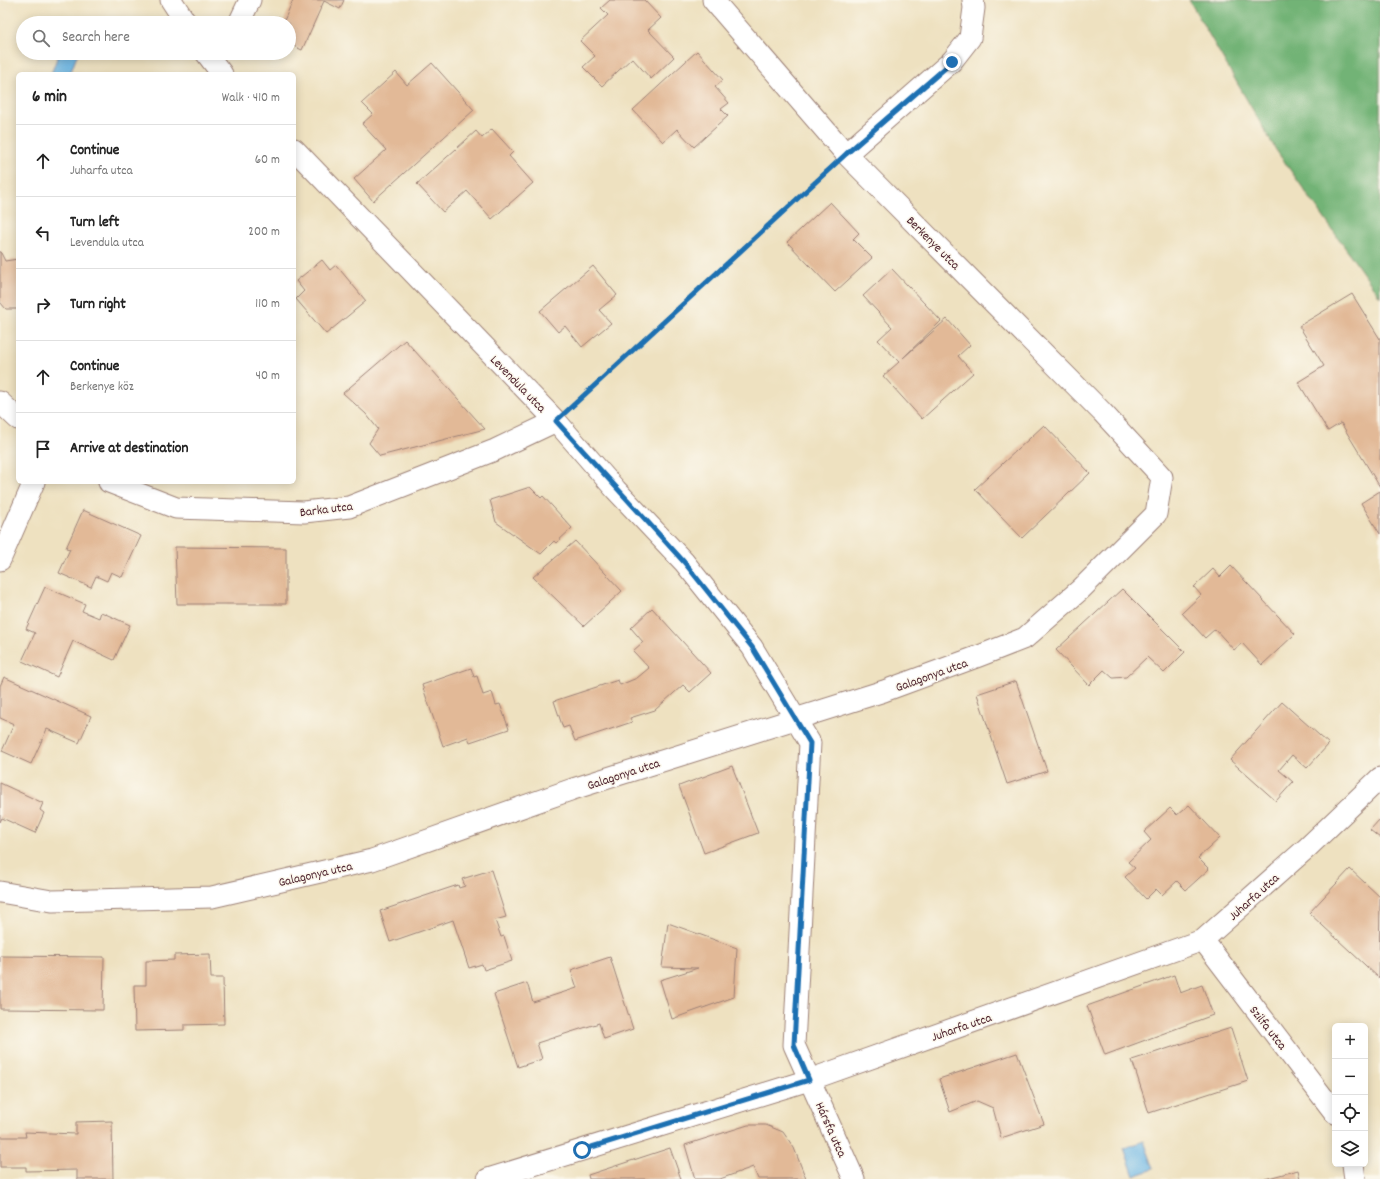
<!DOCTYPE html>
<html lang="en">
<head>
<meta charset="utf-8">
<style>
  :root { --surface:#fff; --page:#f6f6f6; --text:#222; --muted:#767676; --line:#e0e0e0 }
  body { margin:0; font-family:Dekko,sans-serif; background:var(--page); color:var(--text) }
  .controls { position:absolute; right:12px; bottom:12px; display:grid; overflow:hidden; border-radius:6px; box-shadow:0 2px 10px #0003 }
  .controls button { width:36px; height:36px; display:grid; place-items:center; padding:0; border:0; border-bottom:1px solid var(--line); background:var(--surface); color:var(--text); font:20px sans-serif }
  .stop { position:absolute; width:12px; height:12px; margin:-9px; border:3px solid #1f6fb2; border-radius:50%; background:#fff }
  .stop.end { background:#1f6fb2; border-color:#fff; box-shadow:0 1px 4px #0008 }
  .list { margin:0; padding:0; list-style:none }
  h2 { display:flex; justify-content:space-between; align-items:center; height:52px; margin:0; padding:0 16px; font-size:17px }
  h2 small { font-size:13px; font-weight:400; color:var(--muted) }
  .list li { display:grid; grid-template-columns:26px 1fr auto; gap:12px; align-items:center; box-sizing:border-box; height:72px; padding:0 16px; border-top:1px solid var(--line) }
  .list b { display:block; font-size:15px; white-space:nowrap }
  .list p { margin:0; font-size:13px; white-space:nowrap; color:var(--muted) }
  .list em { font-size:13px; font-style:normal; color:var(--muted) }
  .icon { flex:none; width:22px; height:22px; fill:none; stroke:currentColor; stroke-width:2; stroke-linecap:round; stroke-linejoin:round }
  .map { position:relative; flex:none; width:1380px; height:1179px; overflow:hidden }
  .search { position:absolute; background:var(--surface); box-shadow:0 2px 10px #0003; left:16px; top:16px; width:280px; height:44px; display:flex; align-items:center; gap:10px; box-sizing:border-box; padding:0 14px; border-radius:22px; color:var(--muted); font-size:15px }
  .panel { position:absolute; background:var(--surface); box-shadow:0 2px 10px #0003; left:16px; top:72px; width:280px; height:412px; border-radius:6px }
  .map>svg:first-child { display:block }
  .forest { fill:#72b376; stroke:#5e6950 }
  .water { fill:#6db7e5; stroke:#5c6b88 }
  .building { fill:#e2b997 }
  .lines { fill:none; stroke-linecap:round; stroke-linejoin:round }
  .minor-casing { stroke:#9c8076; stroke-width:23 }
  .path { stroke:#9c8076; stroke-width:2.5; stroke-dasharray:1 3; stroke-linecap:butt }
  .minor { stroke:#fff; stroke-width:21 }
  .route { stroke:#1f6fb2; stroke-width:5 }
  .labels { text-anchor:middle; stroke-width:3; stroke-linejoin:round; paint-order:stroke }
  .street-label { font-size:13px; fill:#4a1f2b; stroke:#fbf7ec }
</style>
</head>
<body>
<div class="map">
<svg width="1380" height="1179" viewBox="0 0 1380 1179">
  <rect width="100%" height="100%" fill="#fbf7ec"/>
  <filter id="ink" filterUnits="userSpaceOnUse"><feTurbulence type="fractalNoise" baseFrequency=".025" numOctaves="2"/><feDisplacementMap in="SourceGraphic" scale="8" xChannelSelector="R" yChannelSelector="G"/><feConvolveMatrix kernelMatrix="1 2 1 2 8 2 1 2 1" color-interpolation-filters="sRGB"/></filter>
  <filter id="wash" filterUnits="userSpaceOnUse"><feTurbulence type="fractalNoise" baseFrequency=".012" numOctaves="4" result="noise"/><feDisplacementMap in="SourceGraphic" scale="16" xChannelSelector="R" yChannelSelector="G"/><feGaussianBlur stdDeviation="0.9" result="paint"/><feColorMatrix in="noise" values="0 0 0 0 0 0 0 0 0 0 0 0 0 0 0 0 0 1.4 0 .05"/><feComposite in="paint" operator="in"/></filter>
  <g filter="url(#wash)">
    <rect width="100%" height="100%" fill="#eee1c0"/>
    <path class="forest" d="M1189,0H1380V297L1276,150Z"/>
    <path class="water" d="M59,53H78L70,74H51Z
      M1144,1141L1154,1169L1134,1176L1124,1148Z"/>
    <g id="blocks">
      <path class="building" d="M293,0H344L340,9L324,1L302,50L289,44V23H283Z
        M610,0H644L661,18L648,30L674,57L651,79L632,58L602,86L583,67L595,56L580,41L608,15L601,8Z
        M697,51L723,80L715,87L729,103L721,109L728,116L694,147L677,129L663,142L633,110Z
        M432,63L474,110L373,201L354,179L386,150L362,124L373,114L362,103L396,72L407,85Z
        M492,129L513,152L509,156L533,183L492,219L467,191L443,212L417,184L476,131L482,138Z
        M830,202L859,233L853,239L872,258L835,292L787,242Z
        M0,251L5,261L18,259V309H6L0,302Z
        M322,260L330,270L336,265L366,301L326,334L296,299L304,291L296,281Z
        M593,266L617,295L599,310L611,323L582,347L565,326L558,332L540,311Z
        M892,269L941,321L903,358L947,319L970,345L958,356L973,373L922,419L883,376L899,362L878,340L892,327L863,296Z
        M1352,294L1380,339V487L1341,423L1328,431L1298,382L1324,366L1299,326Z
        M405,340L485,429L380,456L369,443L378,429L366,414L343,393Z
        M1044,425L1090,473L1022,538L975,489Z
        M530,487L541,498L543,496L572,528L556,543L554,541L541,554L496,522L490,500Z
        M1380,491V534L1361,503Z
        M83,510L141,536L122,577L111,572L107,581L96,576L91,587L59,573L70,549L66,548Z
        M575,541L622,591L584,626L533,577Z
        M175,547L286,548V604H177Z
        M1231,566L1295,634L1262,665L1242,643L1234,650L1215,629L1205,638L1182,613L1201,595L1194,587L1213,569L1220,577Z
        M45,587L85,604L82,611L99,618L101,612L130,625L114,660L73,641L57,677L22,661L35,633L26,629Z
        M1122,589L1185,652L1164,673L1147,657L1126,677L1113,678L1104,670L1089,685L1056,650Z
        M652,608L711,673L690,692L683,685L655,710L630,718L632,722L575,741L569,726L563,728L554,701L618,680L620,685L637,678L649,668L633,651L643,642L631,628Z
        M471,668L474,677L477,676L483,695L492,692L496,705L500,704L509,729L470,742L468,737L443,746L422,685Z
        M4,677L91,716L79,743L47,729L31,764L2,751L14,724L0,718V686Z
        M1016,681L1047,771L1007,784L977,694Z
        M1282,702L1329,744L1307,768L1292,755L1279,770L1293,782L1276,801L1230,760Z
        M732,766L758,833L704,853L679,786Z
        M0,783L43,803L40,810L44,813L35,833L2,818L0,822Z
        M1189,805L1220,838L1198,858L1209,869L1186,890L1177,881L1162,895L1156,889L1146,899L1125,877L1135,868L1128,862L1151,840L1144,832L1170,808L1177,815Z
        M1380,819V838L1370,830Z
        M1350,869L1380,897L1379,978L1309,913Z
        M491,870L506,917L495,920L501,937L504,936L512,961L484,970L482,964L469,968L453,920L390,942L380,911L458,885L459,888L465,886L462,879Z
        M668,923L737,948L734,997L672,1019L660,980L698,968L662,967Z
        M210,954L211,978H223L224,1024L184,1025V1030L135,1031L134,985H146V961L174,960V955Z
        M0,956L104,957L103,1010L0,1009Z
        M610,957L633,1029L604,1039L599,1023L537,1043L542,1059L518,1067L494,994L527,983L533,1002L577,988L571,970Z
        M1174,975L1180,993L1202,985L1213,1015L1105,1055L1087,1006Z
        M1231,1028L1248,1081L1149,1113L1132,1060Z
        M1017,1053L1044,1124L1001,1138L993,1108L977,1101L950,1112L939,1079Z
        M112,1121L113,1179H77V1170L26,1171V1167H0V1137H26L25,1132L76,1134V1122Z
        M748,1125H766L783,1132L794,1148L806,1179H758L753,1167L720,1179H695L685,1145Z
        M670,1148L681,1179H589L588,1175Z
        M1298,1170L1300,1179H1265Z"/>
    </g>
  </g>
  <g filter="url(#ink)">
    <use href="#blocks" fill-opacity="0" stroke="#9c8076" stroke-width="1"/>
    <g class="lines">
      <defs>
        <path id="minor" d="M171,0L186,23
          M239,23L250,0
          M206,53L222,74
          M294,149L556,421L616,490L684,562L752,647L810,743L794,1045L854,1179
          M846,154L952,61L970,38L974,8L973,0
          M0,402L18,419
          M109,482L176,508L304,512L349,507L495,450L556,421
          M0,560L34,482
          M0,892L52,901L212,897L372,860L573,789L884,691L979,656L1025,638L1081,589L1156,514L1162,477L1102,412L846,154L713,0
          M1203,940L1335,1113
          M1353,1164L1355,1179
          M488,1179L809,1080L1203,940L1308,847L1380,778"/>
      </defs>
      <use href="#minor" class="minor-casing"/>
      <path class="path" d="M573,405L828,170"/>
      <use href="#minor" class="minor"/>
    </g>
  </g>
  <g class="lines" filter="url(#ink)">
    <path class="route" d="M582,1150L809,1080L794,1045L810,743L752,647L684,562L556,421L846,154L952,62"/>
  </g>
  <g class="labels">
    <g class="street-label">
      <text transform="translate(934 242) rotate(45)" y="5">Berkenye utca</text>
      <text transform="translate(519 383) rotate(46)" y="5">Levendula utca</text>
      <text transform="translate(326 508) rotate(-7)" y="5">Barka utca</text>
      <text transform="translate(931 674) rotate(-20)" y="5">Galagonya utca</text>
      <text transform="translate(623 773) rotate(-18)" y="5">Galagonya utca</text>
      <text transform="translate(315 873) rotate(-13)" y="5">Galagonya utca</text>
      <text transform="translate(1253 896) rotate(-42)" y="5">Juharfa utca</text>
      <text transform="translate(961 1026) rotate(-19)" y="5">Juharfa utca</text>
      <text transform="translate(1269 1027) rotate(52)" y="5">Szilfa utca</text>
      <text transform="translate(832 1129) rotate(66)" y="5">Hársfa utca</text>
    </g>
  </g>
</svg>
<div class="controls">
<button>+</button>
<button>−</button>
<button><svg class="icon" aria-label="locate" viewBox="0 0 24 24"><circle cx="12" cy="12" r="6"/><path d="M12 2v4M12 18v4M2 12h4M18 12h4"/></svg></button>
<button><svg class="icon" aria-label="layers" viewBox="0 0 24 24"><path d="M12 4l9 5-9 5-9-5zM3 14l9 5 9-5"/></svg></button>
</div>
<div class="stop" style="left:582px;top:1150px"></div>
<div class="stop end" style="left:952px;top:62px"></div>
<div class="search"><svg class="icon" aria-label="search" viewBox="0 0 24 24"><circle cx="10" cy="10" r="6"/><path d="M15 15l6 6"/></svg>Search here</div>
<section class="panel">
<h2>6 min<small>Walk · 410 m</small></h2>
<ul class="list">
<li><svg class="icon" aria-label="ahead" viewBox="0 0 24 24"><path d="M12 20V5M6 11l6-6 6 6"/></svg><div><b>Continue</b><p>Juharfa utca</p></div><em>60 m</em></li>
<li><svg class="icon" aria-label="left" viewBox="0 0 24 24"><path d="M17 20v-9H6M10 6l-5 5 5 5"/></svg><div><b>Turn left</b><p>Levendula utca</p></div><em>200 m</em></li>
<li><svg class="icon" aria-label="right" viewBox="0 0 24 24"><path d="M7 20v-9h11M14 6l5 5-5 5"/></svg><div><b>Turn right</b></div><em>110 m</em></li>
<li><svg class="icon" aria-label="ahead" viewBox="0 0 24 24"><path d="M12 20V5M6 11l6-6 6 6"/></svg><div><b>Continue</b><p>Berkenye köz</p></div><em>40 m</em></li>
<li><svg class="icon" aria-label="arrive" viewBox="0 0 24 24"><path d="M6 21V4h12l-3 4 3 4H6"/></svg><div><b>Arrive at destination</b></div></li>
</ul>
</section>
</div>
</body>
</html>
